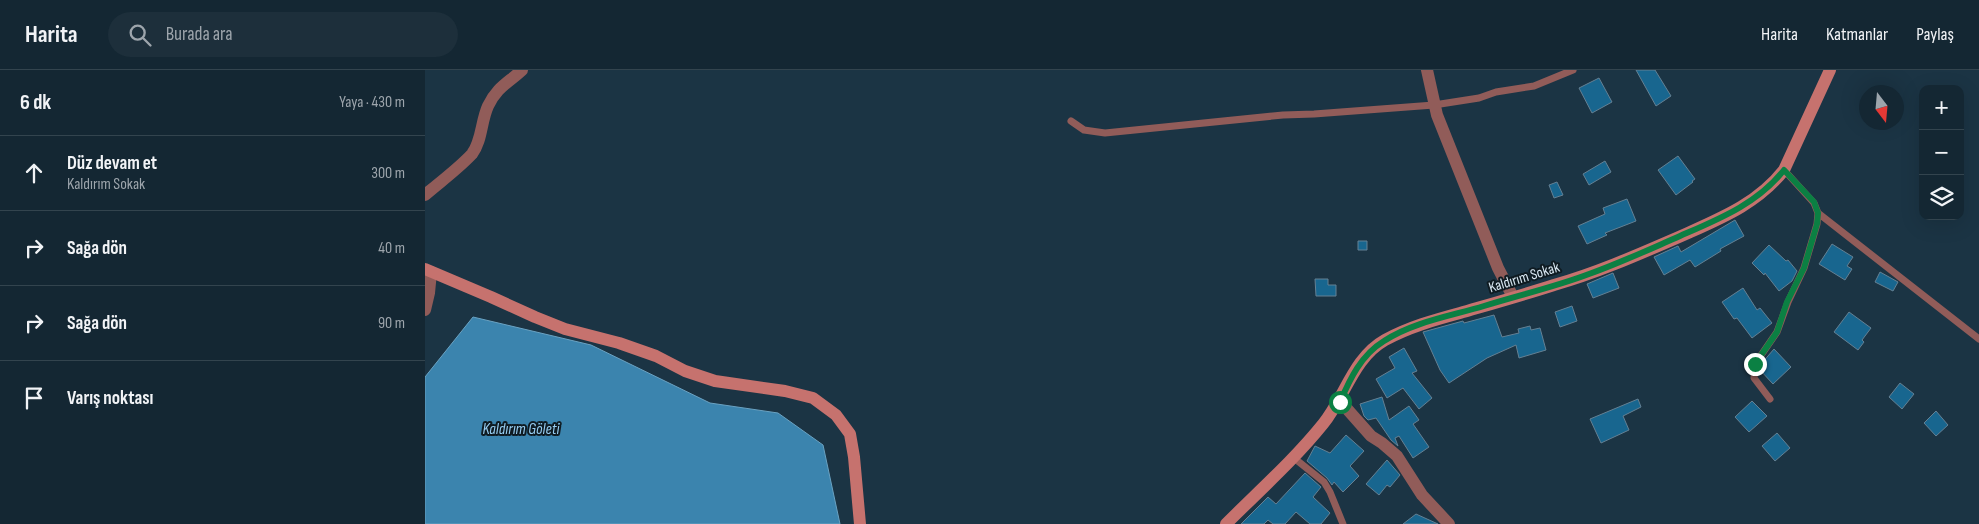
<!DOCTYPE html>
<html lang="tr">
<head>
<meta charset="utf-8">
<style>
  :root { --surface:#142733; --page:#1d2f3b; --text:#f1f3f6; --muted:#9da5ac; --line:#33444e }
  body { margin:0; font-family:"Sofia Sans Condensed",sans-serif; background:var(--page); color:var(--text) }
  .controls { position:absolute; right:15px; top:15px; display:grid; overflow:hidden; border-radius:10px; box-shadow:0 5px 20px #0002 }
  .controls button { width:45px; height:45px; display:grid; place-items:center; padding:0; border:0; border-bottom:1px solid var(--line); background:var(--surface); color:var(--text); font:25px sans-serif }
  .compass { position:absolute; left:1434px; top:15px; width:45px; height:45px; border-radius:50%; background:var(--surface); box-shadow:0 5px 20px #0002; rotate:164deg }
  .stop { position:absolute; width:15px; height:15px; margin:-11px; border:4px solid #0b8043; border-radius:50%; background:#fff }
  .stop.end { background:#0b8043; border-color:#fff; box-shadow:0 1px 5px #0008 }
  .list { margin:0; padding:0; list-style:none }
  h2 { display:flex; justify-content:space-between; align-items:center; height:65px; margin:0; padding:0 20px; font-size:21px }
  h2 small { font-size:16px; font-weight:400; color:var(--muted) }
  .list li { display:grid; grid-template-columns:32px 1fr auto; gap:15px; align-items:center; box-sizing:border-box; height:75px; padding:0 20px; border-top:1px solid var(--line) }
  .list b { display:block; font-size:19px; white-space:nowrap }
  .list p { margin:0; font-size:16px; white-space:nowrap; color:var(--muted) }
  .list em { font-size:16px; font-style:normal; color:var(--muted) }
  .icon { flex:none; width:28px; height:28px; fill:none; stroke:currentColor; stroke-width:2; stroke-linecap:round; stroke-linejoin:round }
  .map { position:relative; flex:none; width:1554px; height:454px; overflow:hidden }
  header { display:flex; align-items:center; gap:30px; box-sizing:border-box; height:70px; padding:0 25px; background:var(--surface); border-bottom:1px solid var(--line) }
  header strong { font-size:24px }
  nav { display:flex; gap:28px; margin-inline-start:auto; font-size:18px }
  .search { width:350px; height:45px; background:var(--page); display:flex; align-items:center; gap:12px; box-sizing:border-box; padding:0 18px; border-radius:28px; color:var(--muted); font-size:19px }
  main { display:flex }
  aside { flex:1; background:var(--surface) }
  .map>svg:first-child { display:block }
  .water { fill:#3b84ae; stroke:#6aa2c2 }
  .building { fill:#18668f; stroke:#648093 }
  .lines { fill:none; stroke-linecap:round; stroke-linejoin:round }
  .lane { stroke:#915c59; stroke-width:7 }
  .street { stroke:#915c59; stroke-width:12 }
  .secondary { stroke:#c6726e; stroke-width:12 }
  .route { stroke:#0b8043; stroke-width:6 }
  .labels { text-anchor:middle; stroke-width:4; stroke-linejoin:round; paint-order:stroke }
  .street-label { font-size:15px; fill:#d8e7f1; stroke:#0f1b22 }
  .water-label { font-size:16px; font-style:italic; fill:#97cef2; stroke:#0f1b22 }
</style>
</head>
<body>
<header>
<strong>Harita</strong>
<div class="search"><svg class="icon" aria-label="search" viewBox="0 0 24 24"><circle cx="10" cy="10" r="6"/><path d="M15 15l6 6"/></svg>Burada ara</div>
<nav><a>Harita</a><a>Katmanlar</a><a>Paylaş</a></nav>
</header>
<main>
<aside>
<h2>6 dk<small>Yaya · 430 m</small></h2>
<ul class="list">
<li><svg class="icon" aria-label="ahead" viewBox="0 0 24 24"><path d="M12 20V5M6 11l6-6 6 6"/></svg><div><b>Düz devam et</b><p>Kaldırım Sokak</p></div><em>300 m</em></li>
<li><svg class="icon" aria-label="right" viewBox="0 0 24 24"><path d="M7 20v-9h11M14 6l5 5-5 5"/></svg><div><b>Sağa dön</b></div><em>40 m</em></li>
<li><svg class="icon" aria-label="right" viewBox="0 0 24 24"><path d="M7 20v-9h11M14 6l5 5-5 5"/></svg><div><b>Sağa dön</b></div><em>90 m</em></li>
<li><svg class="icon" aria-label="arrive" viewBox="0 0 24 24"><path d="M6 21V4h12l-3 4 3 4H6"/></svg><div><b>Varış noktası</b></div></li>
</ul>
</aside>
<div class="map">
<svg width="1554" height="454" viewBox="0 0 1554 454">
  <rect width="100%" height="100%" fill="#1b3444"/>
  <path class="water" d="M48,247L166,275L285,333L353,343L398,375L415,454H0V307Z"/>
  <path class="building" d="M1211,0H1230L1246,26L1231,36Z
    M1174,8L1187,32L1167,43L1154,18Z
    M1253,86L1270,109L1267,111L1268,112L1251,125L1233,100Z
    M1180,91L1186,102L1164,115L1158,104Z
    M1132,112L1138,125L1129,128L1124,115Z
    M1202,129L1211,151L1180,163L1182,165L1162,174L1153,156L1180,144L1178,138Z
    M1310,150L1319,166L1295,179L1296,181L1270,197L1265,190L1239,205L1229,187L1253,176L1256,182Z
    M933,171H942V180H933Z
    M1407,174L1428,187L1422,196L1427,199L1420,210L1394,194Z
    M1344,175L1361,191L1363,190L1372,201L1367,211L1354,221L1340,203L1339,205L1327,193Z
    M1455,202L1473,212L1468,221L1450,212Z
    M1188,203L1194,218L1168,228L1162,214Z
    M890,209H903V215H911V226H891Z
    M1318,218L1332,240L1335,238L1347,253L1327,268L1312,248L1309,249L1297,232Z
    M1147,236L1152,251L1135,257L1130,242Z
    M1424,242L1446,258L1437,270L1439,272L1433,280L1409,262Z
    M1069,245L1077,267L1094,263L1093,259L1105,256L1106,260L1115,258L1121,280L1094,288L1091,275L1062,288L1024,313L1015,300L998,262L1038,251L1039,253Z
    M979,278L992,301L987,303L1007,328L994,339L978,318L962,328L951,309L970,298L964,287Z
    M1349,279L1366,297L1348,314L1335,300L1339,297L1336,294Z
    M1475,313L1489,324L1477,339L1464,327Z
    M957,327L964,350L984,336L994,350L988,354L1004,377L988,388L974,366L970,368L973,376L966,370L951,348L943,350L939,346L935,334Z
    M1213,329L1216,337L1198,346L1204,360L1176,373L1165,349Z
    M1327,331L1342,346L1324,362L1310,347Z
    M1511,341L1523,355L1511,366L1499,353Z
    M1352,363L1365,378L1350,391L1337,376Z
    M921,365L939,381L925,396L934,406L918,422L909,412L907,415L902,408L882,391L890,376L905,383Z
    M962,390L975,405L965,417L962,415L954,425L941,414Z
    M880,403L896,417L888,427L905,443L896,454H885L871,442L860,454H848L843,450L839,454H816L843,427L851,434Z
    M991,444L1013,454H978Z"/>
  <g class="lines">
    <path class="lane" d="M646,51L659,60L680,63L858,45L889,44L1009,35L1054,28L1071,22L1109,16L1148,0
      M1393,143L1554,269
      M1345,329L1329,308L1330,294L1352,262L1363,232L1379,198L1392,154L1393,143L1389,133L1359,100
      M869,388L899,412L905,422L918,454"/>
    <path class="street" d="M1002,0L1012,45L1073,198L1088,227
      M0,125C15,112 33,99 47,84C57,71 56,51 63,36C72,17 83,13 97,0
      M0,240L4,223L6,202
      M915,331L946,366L957,373L972,386L997,425L1024,454"/>
    <path class="secondary" d="M0,199L66,227L110,247L140,259L194,273L231,286L260,301L290,311L360,321L388,328L411,345L425,364L429,387L435,454
      M801,454C834,421 869,390 898,354C920,327 928,288 960,270C984,257 1009,250 1035,243C1066,234 1098,225 1129,215C1175,202 1219,182 1263,163C1299,147 1334,132 1359,100L1405,0"/>
  </g>
  <g class="lines">
    <path class="route" d="M915,332C925,309 936,285 959,271C988,252 1026,246 1059,236C1094,225 1130,217 1164,204C1195,193 1225,179 1255,166C1294,149 1332,134 1359,100L1389,132L1393,143L1392,154L1379,198L1362,232L1352,262L1330,294"/>
  </g>
  <g class="labels">
    <g class="street-label">
      <text transform="translate(1099 207) rotate(-17)" y="5">Kaldırım Sokak</text>
    </g>
    <g class="water-label">
      <text x="96" y="364">Kaldırım Göleti</text>
    </g>
  </g>
</svg>
<div class="controls">
<button>+</button>
<button>−</button>
<button><svg class="icon" aria-label="layers" viewBox="0 0 24 24"><path d="M12 4l9 5-9 5-9-5zM3 14l9 5 9-5"/></svg></button>
</div>
<svg class="compass" viewBox="-18 -18 36 36"><path d="M0-13l5 13h-10z" fill="#e53935"/><path d="M0 13l5-13h-10z" fill="#9da5ac"/></svg>
<div class="stop" style="left:915px;top:332px"></div>
<div class="stop end" style="left:1330px;top:294px"></div>
</div>
</main>
</body>
</html>
